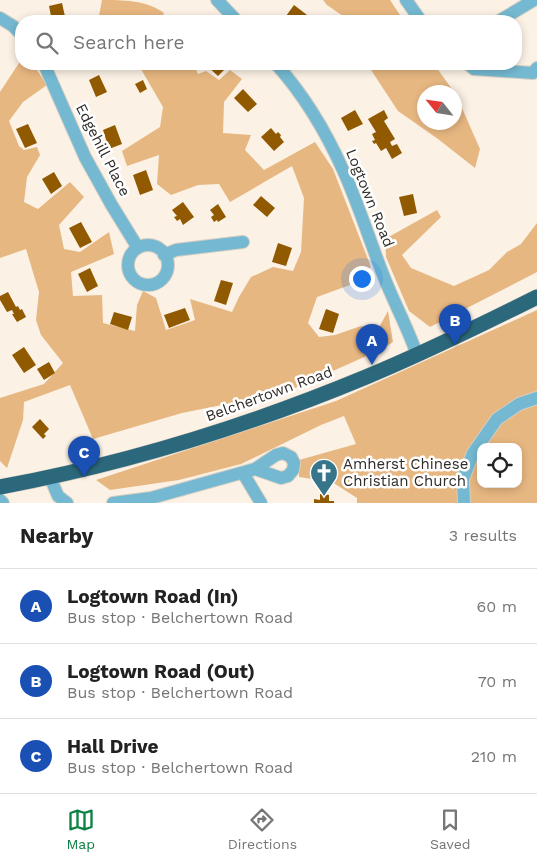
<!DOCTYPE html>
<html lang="en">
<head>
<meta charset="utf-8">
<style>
  :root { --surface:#fff; --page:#f2f2f2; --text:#222; --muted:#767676; --line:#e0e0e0; --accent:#0b8043 }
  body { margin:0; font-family:"Work Sans",sans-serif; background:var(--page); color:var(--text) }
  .controls { position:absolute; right:15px; bottom:15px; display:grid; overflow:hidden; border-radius:10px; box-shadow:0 2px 8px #0003 }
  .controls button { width:45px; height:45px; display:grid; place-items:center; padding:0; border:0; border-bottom:1px solid var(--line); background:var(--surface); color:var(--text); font:25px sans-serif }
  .compass { position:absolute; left:417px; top:85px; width:45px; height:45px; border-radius:50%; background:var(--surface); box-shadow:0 2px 8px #0003; rotate:300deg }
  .you { position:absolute; left:361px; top:278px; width:18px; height:18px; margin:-12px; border:4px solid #fff; border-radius:50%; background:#1a73e8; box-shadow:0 0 0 8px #1a73e833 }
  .badge { display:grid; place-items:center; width:32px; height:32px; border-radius:50%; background:var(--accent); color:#fff; font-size:16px; font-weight:700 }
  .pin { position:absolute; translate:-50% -41px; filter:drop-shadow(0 1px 2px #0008) }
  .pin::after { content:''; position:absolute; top:26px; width:18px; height:15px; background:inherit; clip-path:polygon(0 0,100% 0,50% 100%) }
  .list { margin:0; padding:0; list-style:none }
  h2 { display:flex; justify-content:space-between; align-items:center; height:65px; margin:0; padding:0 20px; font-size:21px }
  h2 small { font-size:16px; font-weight:400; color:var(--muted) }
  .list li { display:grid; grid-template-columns:32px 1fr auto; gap:15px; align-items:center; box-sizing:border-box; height:75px; padding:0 20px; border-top:1px solid var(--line) }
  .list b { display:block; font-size:19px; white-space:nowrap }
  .list p { margin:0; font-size:16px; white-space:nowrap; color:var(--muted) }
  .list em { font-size:16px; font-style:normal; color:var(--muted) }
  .icon { flex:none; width:28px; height:28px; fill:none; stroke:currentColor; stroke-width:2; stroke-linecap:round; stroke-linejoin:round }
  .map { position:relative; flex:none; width:537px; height:503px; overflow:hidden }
  .search { position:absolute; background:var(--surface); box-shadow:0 2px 8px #0003; left:15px; right:15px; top:15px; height:55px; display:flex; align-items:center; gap:12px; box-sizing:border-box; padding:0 18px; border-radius:20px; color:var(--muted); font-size:19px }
  .sheet { height:290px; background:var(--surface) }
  nav { display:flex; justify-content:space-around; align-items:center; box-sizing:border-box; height:70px; border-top:1px solid var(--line); background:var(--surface); font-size:14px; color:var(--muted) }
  nav a { display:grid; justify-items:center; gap:2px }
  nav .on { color:var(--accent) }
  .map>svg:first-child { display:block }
  .green { fill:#e7b781; fill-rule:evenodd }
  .building { fill:#915a00 }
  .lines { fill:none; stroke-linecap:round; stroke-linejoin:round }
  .minor-casing { stroke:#d6cec3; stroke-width:14 }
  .highway-casing { stroke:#d6cec3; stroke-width:16 }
  .minor { stroke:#74b9d1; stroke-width:12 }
  .highway { stroke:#2b687c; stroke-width:15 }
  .labels { text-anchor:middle; stroke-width:5; stroke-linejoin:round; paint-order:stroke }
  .street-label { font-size:15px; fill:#302c28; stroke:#fff }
  .poi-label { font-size:15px; fill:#302c28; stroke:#fff; text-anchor:start }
</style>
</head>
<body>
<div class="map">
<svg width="537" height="503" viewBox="0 0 537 503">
  <rect width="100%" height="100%" fill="#fbf1e5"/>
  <path class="green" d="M102,0C122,0 147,0 164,13L161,21H98Z
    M323,0H390L404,21H350L327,5Z
    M21,60V64H33L47,85L23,102L9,121L19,146L24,150L37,147L40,155L27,177L24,202L38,209L70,182L84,197L59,225L64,249L80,252L109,232L114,254L71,272L73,296L102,295L103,323L135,331L137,305L143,291L156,298L166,330L195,320L190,299L232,312L239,297L251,277L273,267L293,271L301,252L304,198L292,166L230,202L219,184L198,185L171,195L157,184L159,155L127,166L122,151L160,127L163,107L138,64H194L198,74L206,71L219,80L230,70L242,79L224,102L223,133L251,135L245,150L264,170L315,142L333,169L371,267L350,285L317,297L308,323L319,337L335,335L361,326L377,331L388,311L393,342L382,349L286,392L182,413L93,439L70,385L24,402L23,420L7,468L0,461V398L44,384L63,363L41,335L36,320L39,292L26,249L0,258V92Z
    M367,64H434L454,92H424V122H454L455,94L458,99L480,149L475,168L438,139L398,111Z
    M437,210L441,217L402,255L411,268L454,286L489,270L507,252L521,244L537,223V272L430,327L409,311L386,257L385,239Z
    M537,310V503H357V498L332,482L299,477V460L356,444L344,416L321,425L241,464L179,480L110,490L96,480L336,401ZM481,447H518V484H481Z"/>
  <path class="building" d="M62,3L66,21H52L49,6Z
    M294,5L311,18L308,21H293L286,16Z
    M209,64H223L227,67L218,76L207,66Z
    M99,75L107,92L96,97L89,80Z
    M143,80L147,89L140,93L135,84Z
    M243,89L257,104L248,112L234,98Z
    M355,110L363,124L348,131L341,118Z
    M384,110L388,118L384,121L395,139L390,142L392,146L397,144L402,153L392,159L386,148L381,151L376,143L374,144L372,141L375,140L372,134L376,132L368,119Z
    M28,124L37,143L25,148L16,129Z
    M115,125L122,144L109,149L103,130Z
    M271,128L276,134L278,132L281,135L280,137L284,142L274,151L261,137Z
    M146,170L153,190L140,195L133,175Z
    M54,172L62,186L51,194L42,179Z
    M413,194L417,213L404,216L399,197Z
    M261,196L275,208L267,217L253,205Z
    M183,202L194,217L183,225L180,219L177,221L174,217L177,216L172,210Z
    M218,204L226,217L218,222L217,220L214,222L211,217L214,215L210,210Z
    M81,222L92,242L80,248L69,228Z
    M278,243L292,248L286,266L272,262Z
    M90,268L98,286L87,292L78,274Z
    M221,280L233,283L226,305L214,301Z
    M8,292L16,307L18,306L20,310L22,309L26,317L17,322L12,314H14L12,310L7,312L0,300V296Z
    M185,308L190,320L169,328L164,315Z
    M326,309L339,314L333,333L319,329Z
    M114,312L132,317L128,330L110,324Z
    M24,347L36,365L24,373L12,355Z
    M49,362L55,373L44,380L37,369Z
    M40,419L49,429L44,434L46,436L43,439L32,427Z
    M320,494L329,495V501H334V503H314V499L320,500Z"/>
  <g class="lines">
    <defs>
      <path id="minor" d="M217,0L237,21
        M406,0L421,21
        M0,18L13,26L21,34
        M499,21L534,0
        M44,64L85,157L111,204L138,248
        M276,64C304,95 326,132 343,170C359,205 370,242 384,277C394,303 408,328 417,355
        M468,64L474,69L533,73L537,68
        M128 265a20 20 0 1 1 40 0a20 20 0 1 1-40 0Z
        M164,255L176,250L243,242
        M243,473L261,503
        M50,477L58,496L67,503
        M0,500L3,503
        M113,503L151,498L255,469L276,455L283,453L291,457L294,463L293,470L288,476L281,478L255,469
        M464,503L463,479L473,453L497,419L519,404L537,398"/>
      <path id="highway" d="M0,487C125,464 248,426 366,377C424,353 481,325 537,297"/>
    </defs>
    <use href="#minor" class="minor-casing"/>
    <use href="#highway" class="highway-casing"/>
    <use href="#minor" class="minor"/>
    <use href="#highway" class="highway"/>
  </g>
  <defs>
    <symbol id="church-pin" viewBox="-11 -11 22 30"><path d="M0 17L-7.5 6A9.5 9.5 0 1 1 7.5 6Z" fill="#36758a" stroke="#fff"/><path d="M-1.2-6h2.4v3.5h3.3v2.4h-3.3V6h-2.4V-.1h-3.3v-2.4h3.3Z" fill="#fff"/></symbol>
  </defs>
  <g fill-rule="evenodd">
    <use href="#church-pin" x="308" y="457" width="32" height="43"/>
  </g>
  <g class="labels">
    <g class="street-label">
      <text transform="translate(103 150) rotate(63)" y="5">Edgehill Place</text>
      <text transform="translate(370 198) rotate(68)" y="5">Logtown Road</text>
      <text transform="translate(269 394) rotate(-20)" y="5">Belchertown Road</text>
    </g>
    <g class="poi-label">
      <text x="343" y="469">Amherst Chinese<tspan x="343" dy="17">Christian Church</tspan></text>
    </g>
  </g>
</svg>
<div class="controls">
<button><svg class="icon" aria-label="locate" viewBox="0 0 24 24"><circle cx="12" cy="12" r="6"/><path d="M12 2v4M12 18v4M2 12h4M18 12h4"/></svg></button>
</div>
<svg class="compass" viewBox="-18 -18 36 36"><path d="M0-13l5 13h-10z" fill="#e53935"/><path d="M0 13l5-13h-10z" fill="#767676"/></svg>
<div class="you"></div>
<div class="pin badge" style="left:372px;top:365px;background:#1a4fb4">A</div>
<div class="pin badge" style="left:455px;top:345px;background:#1a4fb4">B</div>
<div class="pin badge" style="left:84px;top:477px;background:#1a4fb4">C</div>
<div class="search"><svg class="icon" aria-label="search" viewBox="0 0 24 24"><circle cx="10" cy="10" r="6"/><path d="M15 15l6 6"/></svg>Search here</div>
</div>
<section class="sheet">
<h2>Nearby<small>3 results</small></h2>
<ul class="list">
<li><span class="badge" style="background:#1a4fb4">A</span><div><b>Logtown Road (In)</b><p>Bus stop · Belchertown Road</p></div><em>60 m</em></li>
<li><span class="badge" style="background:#1a4fb4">B</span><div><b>Logtown Road (Out)</b><p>Bus stop · Belchertown Road</p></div><em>70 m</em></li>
<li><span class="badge" style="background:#1a4fb4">C</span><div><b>Hall Drive</b><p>Bus stop · Belchertown Road</p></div><em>210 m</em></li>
</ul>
</section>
<nav>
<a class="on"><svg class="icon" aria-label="map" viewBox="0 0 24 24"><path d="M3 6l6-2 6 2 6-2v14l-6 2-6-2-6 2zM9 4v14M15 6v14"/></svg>Map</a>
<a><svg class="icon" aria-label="directions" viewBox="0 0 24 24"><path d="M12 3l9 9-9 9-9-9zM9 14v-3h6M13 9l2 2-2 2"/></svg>Directions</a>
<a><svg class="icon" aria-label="saved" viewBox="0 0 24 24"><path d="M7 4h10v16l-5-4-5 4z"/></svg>Saved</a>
</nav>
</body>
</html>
